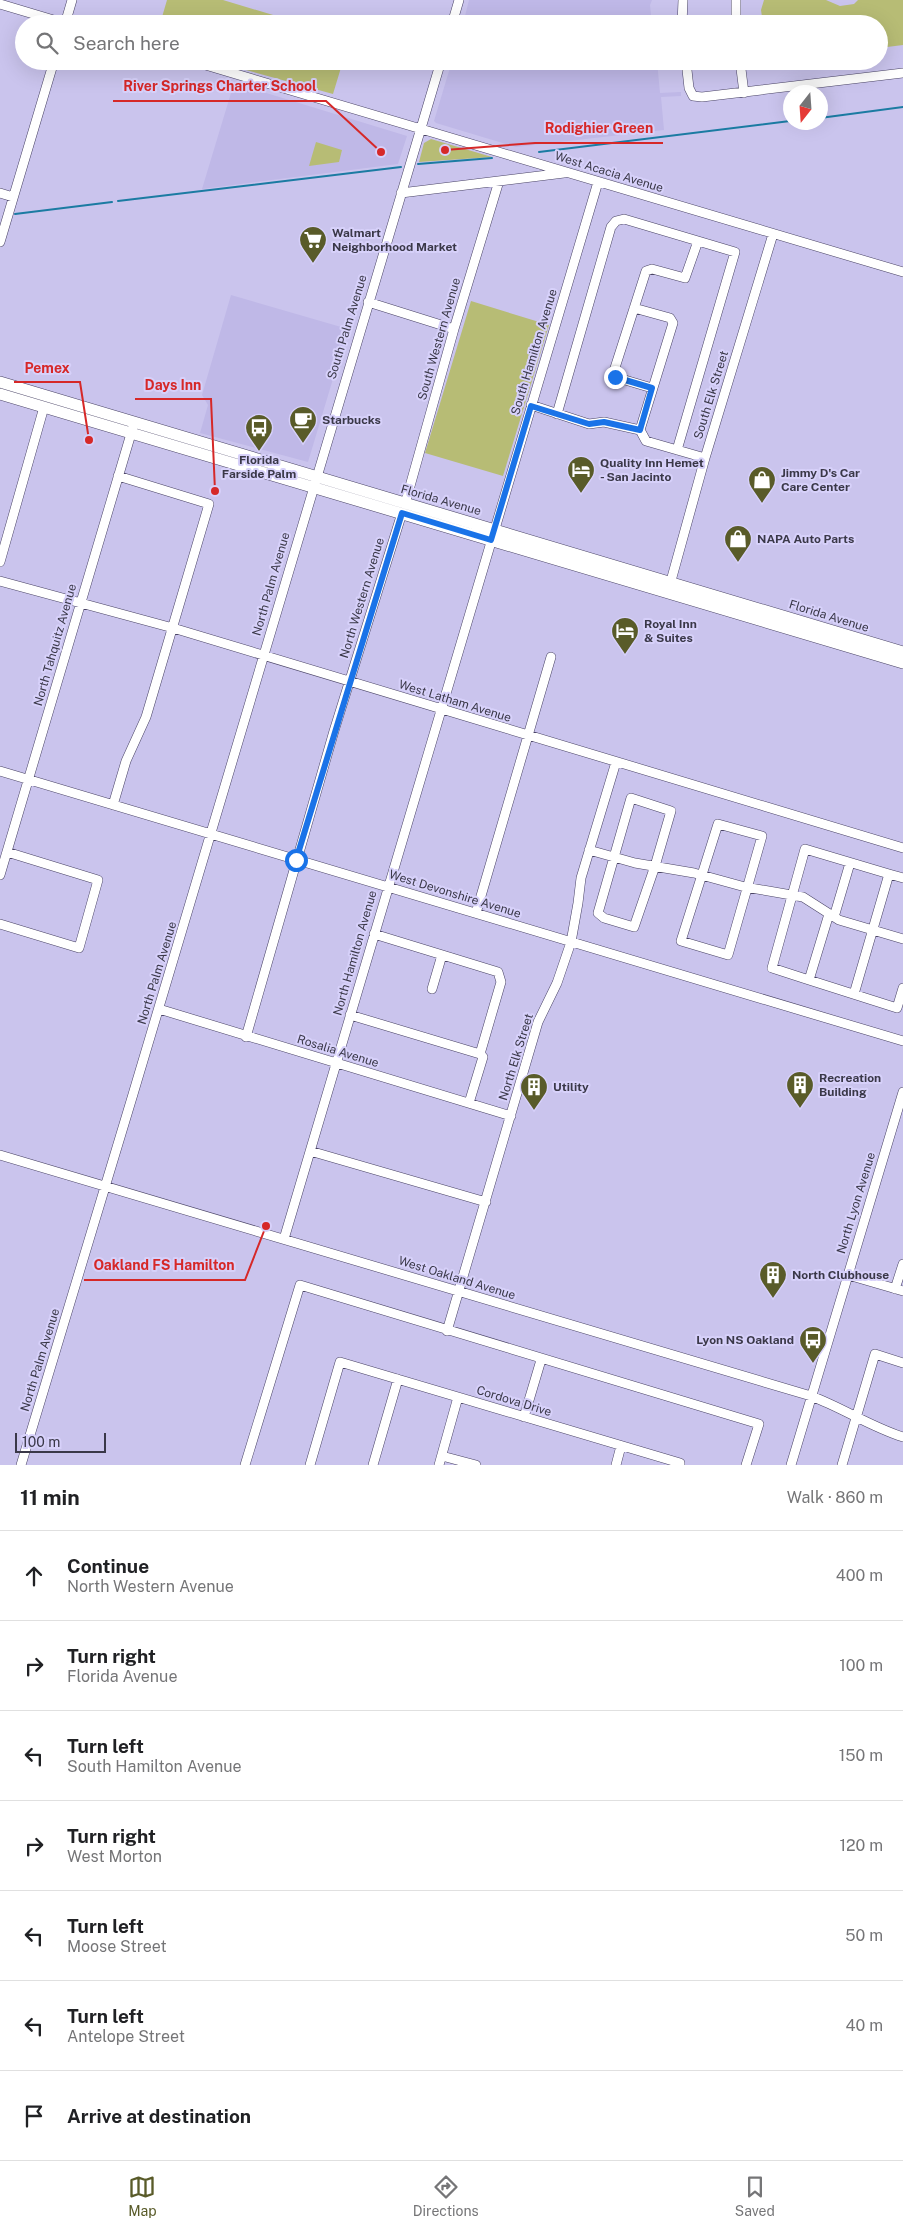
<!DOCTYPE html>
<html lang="en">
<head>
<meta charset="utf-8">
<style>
  :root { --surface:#fff; --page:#f6f6f6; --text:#202124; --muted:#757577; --line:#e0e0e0; --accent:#595b29 }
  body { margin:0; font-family:"Public Sans",sans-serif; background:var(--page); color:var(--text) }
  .compass { position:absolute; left:783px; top:85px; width:45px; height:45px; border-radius:50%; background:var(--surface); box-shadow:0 5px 20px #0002; rotate:197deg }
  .scale { position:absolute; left:15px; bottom:12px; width:91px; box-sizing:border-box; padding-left:5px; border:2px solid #3a3848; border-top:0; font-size:14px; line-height:18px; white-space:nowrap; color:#3a3848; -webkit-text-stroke:4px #d7d1fa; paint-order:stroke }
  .stop { position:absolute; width:15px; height:15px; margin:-11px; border:4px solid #1a73e8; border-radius:50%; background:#fff }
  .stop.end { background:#1a73e8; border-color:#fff; box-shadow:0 1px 5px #0008 }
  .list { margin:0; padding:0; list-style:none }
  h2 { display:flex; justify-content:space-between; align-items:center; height:65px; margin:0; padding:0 20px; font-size:21px }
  h2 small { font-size:16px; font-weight:400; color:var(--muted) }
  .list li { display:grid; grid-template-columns:32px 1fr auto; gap:15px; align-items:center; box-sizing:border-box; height:90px; padding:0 20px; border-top:1px solid var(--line) }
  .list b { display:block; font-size:19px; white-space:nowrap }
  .list p { margin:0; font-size:16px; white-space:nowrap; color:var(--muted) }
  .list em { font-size:16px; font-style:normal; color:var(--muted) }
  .icon { flex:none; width:28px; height:28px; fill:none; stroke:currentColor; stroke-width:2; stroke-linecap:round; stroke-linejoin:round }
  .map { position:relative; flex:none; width:903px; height:1465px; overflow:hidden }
  .search { position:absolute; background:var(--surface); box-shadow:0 5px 20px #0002; left:15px; right:15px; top:15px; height:55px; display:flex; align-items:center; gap:12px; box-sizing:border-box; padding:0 18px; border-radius:28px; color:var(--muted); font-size:19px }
  .sheet { height:695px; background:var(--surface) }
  nav { display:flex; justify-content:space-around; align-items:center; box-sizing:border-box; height:70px; border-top:1px solid var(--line); background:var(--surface); font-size:14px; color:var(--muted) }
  nav a { display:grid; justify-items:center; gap:2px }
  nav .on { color:var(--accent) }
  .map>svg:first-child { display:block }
  .built { fill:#bfb8e7 }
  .green { fill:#b7bc75 }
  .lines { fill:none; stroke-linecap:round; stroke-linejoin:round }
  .stream { stroke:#1b7ba2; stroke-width:2 }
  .minor-casing { stroke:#494365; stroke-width:10 }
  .major-casing { stroke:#494365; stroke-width:12 }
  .minor { stroke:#fff; stroke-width:9 }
  .major { stroke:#fff; stroke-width:11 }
  .route { stroke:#1a73e8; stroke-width:6 }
  .labels { text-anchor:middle; stroke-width:4; stroke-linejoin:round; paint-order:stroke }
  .street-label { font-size:12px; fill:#3a3848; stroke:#d7d1fa }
  .poi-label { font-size:12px; font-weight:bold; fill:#3a3848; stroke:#d7d1fa; text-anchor:start }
  .leader { fill:none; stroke:#d62828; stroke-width:2 }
  .callout-dot { fill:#d62828; stroke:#d7d1fa; stroke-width:2 }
  .callout-label { font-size:14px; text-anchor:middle; font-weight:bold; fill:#d62828; stroke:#d7d1fa; stroke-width:4; stroke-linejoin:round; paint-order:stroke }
</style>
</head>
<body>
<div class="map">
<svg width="903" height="1465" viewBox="0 0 903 1465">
  <rect width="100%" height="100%" fill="#cac4ed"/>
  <path class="built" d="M469,0H652L650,5L652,24H463Z
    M452,61H657L660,93L681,92V96L661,97L664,130L516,147L436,123L434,121Z
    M234,83L407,136L398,164L202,189Z
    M231,295L348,329L308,462L200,433L208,405L202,395Z"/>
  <path class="green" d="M167,0H223L303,24H160Z
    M764,0H826L840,6L854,4L858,0H903V45L879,48V24H763L761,10Z
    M213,61H343L333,94Z
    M431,139L492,157L419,162L424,143Z
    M316,142L342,150L339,162L309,166Z
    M471,301L549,325L503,476L425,453Z"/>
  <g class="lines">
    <path class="stream" d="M820,118L903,107
      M539,152L790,121
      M418,164L492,158
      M118,201L401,167
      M15,214L112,202"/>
    <defs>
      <path id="minor" d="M0,4L67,24
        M65,24L72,0
        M452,24L459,0
        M682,24L683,0
        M736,24V0
        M192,61L903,272
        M686,61L689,88L693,96L702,97L903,73
        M740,61L744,93
        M0,193L13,197
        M401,193L564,173
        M0,242L54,61
        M368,302L454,329
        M634,308L670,318L673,323L640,430
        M652,388L615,377L613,374L646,271L652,269L685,278L698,241
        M531,405L589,424L604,422L640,430L646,441L705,458
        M557,414L611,227L616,221L624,219L735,252L677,450
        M405,504L454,329L499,181
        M0,562L44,407
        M0,581L173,628L903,848
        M669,588L705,458L773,234
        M0,771L903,1041
        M631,798L671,811L655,866L634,927L604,918L598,913Z
        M113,805L126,761L146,717L209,504L118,476
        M718,824L762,836L728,955L681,941Z
        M589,850L635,863L694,873L745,887L803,897L839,920L903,939
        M0,875L133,427
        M476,913L551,657
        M829,914L809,980L772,968L805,849L889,874
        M834,917L850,863
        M0,924L79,948L98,880L7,852
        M374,934L498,972L501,982L480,1054L483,1057L469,1103
        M809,980L897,1008L903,988
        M432,989L442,955
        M854,994L889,874L903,878
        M159,1009L511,1116
        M350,1015L480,1054
        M246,1037L334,731L402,513
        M310,1151L486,1202
        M0,1155L811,1396C843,1408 871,1427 903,1437
        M284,1239L598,182
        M848,1275L903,1291
        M895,1289L903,1264
        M447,1331L538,1022L557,983L571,942L578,903L581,878L616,762
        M524,1417L541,1360
        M442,1456L476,1465
        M21,1465C164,998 299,529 441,61
        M245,1465L300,1285L759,1424L746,1465
        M310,1465L340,1362L680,1463V1465
        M373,1465L398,1379
        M439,1465L458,1397
        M616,1465L621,1446
        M791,1465L903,1092
        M842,1465L875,1354L903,1363"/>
      <path id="major" d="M0,382L903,652
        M0,394L903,663"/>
    </defs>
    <use href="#minor" class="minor-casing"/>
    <use href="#major" class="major-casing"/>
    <use href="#minor" class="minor"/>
    <use href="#major" class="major"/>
  </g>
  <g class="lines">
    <path class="route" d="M296,860L402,513L491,540L531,406L589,424L604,422L640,430L652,388L615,377"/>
  </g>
  <defs>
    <symbol id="supermarket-pin" viewBox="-11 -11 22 30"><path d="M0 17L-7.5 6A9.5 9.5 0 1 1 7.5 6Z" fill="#595b29" stroke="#d7d1fa"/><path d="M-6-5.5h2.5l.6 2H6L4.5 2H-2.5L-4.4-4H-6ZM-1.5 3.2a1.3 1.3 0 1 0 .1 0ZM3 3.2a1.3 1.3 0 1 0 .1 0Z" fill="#fff"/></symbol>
    <symbol id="cafe-pin" viewBox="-11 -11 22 30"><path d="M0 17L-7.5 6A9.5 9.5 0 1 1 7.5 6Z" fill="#595b29" stroke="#d7d1fa"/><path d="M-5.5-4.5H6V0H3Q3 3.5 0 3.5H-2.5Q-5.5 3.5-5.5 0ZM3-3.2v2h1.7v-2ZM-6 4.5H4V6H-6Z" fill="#fff"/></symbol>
    <symbol id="bus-pin" viewBox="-11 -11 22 30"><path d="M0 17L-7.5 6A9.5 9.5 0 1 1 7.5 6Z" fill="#595b29" stroke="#d7d1fa"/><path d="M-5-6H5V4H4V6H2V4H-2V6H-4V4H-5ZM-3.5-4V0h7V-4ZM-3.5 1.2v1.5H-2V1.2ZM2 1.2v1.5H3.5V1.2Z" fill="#fff"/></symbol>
    <symbol id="hotel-pin" viewBox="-11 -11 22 30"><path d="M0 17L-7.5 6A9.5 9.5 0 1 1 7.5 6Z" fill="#595b29" stroke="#d7d1fa"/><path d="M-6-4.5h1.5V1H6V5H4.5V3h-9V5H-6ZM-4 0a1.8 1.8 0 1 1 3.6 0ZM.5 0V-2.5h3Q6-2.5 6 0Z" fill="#fff"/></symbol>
    <symbol id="shop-pin" viewBox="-11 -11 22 30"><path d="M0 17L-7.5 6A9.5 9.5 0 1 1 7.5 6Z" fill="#595b29" stroke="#d7d1fa"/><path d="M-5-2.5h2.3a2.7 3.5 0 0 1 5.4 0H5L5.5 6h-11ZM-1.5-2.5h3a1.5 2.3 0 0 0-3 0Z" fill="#fff"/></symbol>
    <symbol id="building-pin" viewBox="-11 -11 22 30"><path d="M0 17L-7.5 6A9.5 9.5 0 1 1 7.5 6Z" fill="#595b29" stroke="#d7d1fa"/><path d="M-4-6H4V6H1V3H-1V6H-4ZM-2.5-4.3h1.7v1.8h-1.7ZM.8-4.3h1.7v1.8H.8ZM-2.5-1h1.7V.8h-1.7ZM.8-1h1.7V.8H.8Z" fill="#fff"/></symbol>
  </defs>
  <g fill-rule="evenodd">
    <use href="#supermarket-pin" x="297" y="224" width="32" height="43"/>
    <use href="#cafe-pin" x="287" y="404" width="32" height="43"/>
    <use href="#bus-pin" x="243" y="412" width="32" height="43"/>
    <use href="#hotel-pin" x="565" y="454" width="32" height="43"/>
    <use href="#shop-pin" x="746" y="464" width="32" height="43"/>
    <use href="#shop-pin" x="722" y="523" width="32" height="43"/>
    <use href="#hotel-pin" x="609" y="615" width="32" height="43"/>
    <use href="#building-pin" x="784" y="1069" width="32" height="43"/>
    <use href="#building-pin" x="518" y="1071" width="32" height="43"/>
    <use href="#building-pin" x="757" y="1259" width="32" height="43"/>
    <use href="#bus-pin" x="797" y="1324" width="32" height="43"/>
  </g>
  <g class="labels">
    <g class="street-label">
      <text transform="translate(609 172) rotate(17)" y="4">West Acacia Avenue</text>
      <text transform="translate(347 327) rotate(-73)" y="4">South Palm Avenue</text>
      <text transform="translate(439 339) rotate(-74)" y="4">South Western Avenue</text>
      <text transform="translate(534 352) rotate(-73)" y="4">South Hamilton Avenue</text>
      <text transform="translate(711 395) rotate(-73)" y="4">South Elk Street</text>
      <text transform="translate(441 500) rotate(16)" y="4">Florida Avenue</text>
      <text transform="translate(271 584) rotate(-74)" y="4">North Palm Avenue</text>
      <text transform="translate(362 598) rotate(-73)" y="4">North Western Avenue</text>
      <text transform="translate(829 616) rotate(17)" y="4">Florida Avenue</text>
      <text transform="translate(55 645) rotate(-74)" y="4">North Tahquitz Avenue</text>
      <text transform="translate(455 701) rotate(17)" y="4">West Latham Avenue</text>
      <text transform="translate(455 894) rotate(17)" y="4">West Devonshire Avenue</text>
      <text transform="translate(355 953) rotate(-74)" y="4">North Hamilton Avenue</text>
      <text transform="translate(157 973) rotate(-73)" y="4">North Palm Avenue</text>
      <text transform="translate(338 1051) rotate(17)" y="4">Rosalia Avenue</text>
      <text transform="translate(516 1057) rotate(-73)" y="4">North Elk Street</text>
      <text transform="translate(856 1203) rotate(-73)" y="4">North Lyon Avenue</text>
      <text transform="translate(457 1278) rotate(17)" y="4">West Oakland Avenue</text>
      <text transform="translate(40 1360) rotate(-73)" y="4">North Palm Avenue</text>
      <text transform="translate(514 1401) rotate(17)" y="4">Cordova Drive</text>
    </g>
    <g class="poi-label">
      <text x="332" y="237">Walmart<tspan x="332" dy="14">Neighborhood Market</tspan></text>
      <text x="322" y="424">Starbucks</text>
      <text x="259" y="464" text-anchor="middle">Florida<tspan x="259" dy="14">Farside Palm</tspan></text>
      <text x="600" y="467">Quality Inn Hemet<tspan x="600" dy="14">- San Jacinto</tspan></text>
      <text x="781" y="477">Jimmy D's Car<tspan x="781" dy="14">Care Center</tspan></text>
      <text x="757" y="543">NAPA Auto Parts</text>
      <text x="644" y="628">Royal Inn<tspan x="644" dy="14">&amp; Suites</tspan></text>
      <text x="819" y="1082">Recreation<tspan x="819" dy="14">Building</tspan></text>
      <text x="553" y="1091">Utility</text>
      <text x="792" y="1279">North Clubhouse</text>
      <text x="794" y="1344" text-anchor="end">Lyon NS Oakland</text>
    </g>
  </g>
  <path class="leader" d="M381 152L326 101H113M445 150L535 143H663M89 440L80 382H14M215 491L211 399H135M266 1226L245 1280H84"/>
  <g class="callout-dot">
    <circle cx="381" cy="152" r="5"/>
    <circle cx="445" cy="150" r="5"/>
    <circle cx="89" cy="440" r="5"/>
    <circle cx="215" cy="491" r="5"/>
    <circle cx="266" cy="1226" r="5"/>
  </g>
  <g class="callout-label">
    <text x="220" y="91">River Springs Charter School</text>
    <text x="599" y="133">Rodighier Green</text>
    <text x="47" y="373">Pemex</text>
    <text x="173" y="390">Days Inn</text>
    <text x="164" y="1270">Oakland FS Hamilton</text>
  </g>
</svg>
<svg class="compass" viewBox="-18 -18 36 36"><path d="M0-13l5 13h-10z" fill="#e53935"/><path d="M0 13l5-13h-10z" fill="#757577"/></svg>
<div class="scale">100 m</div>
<div class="stop" style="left:296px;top:860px"></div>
<div class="stop end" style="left:615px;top:377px"></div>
<div class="search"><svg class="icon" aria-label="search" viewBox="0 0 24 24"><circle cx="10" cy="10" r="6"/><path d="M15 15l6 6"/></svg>Search here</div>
</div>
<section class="sheet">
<h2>11 min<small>Walk · 860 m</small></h2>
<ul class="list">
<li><svg class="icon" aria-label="ahead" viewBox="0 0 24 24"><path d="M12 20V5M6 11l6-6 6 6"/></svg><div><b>Continue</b><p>North Western Avenue</p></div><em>400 m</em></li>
<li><svg class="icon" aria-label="right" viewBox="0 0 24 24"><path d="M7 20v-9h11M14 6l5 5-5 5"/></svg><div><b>Turn right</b><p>Florida Avenue</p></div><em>100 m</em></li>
<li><svg class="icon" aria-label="left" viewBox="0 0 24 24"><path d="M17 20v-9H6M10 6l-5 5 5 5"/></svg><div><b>Turn left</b><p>South Hamilton Avenue</p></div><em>150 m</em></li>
<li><svg class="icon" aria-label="right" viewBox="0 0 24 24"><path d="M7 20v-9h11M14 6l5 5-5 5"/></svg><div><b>Turn right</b><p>West Morton</p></div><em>120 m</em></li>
<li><svg class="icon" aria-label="left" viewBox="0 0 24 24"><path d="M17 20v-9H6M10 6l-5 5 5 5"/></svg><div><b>Turn left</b><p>Moose Street</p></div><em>50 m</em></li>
<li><svg class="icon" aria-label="left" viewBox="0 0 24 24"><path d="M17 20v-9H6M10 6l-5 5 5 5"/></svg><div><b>Turn left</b><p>Antelope Street</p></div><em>40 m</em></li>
<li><svg class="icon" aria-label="arrive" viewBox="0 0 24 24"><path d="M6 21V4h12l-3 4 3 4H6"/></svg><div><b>Arrive at destination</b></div></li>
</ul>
</section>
<nav>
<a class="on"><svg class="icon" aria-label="map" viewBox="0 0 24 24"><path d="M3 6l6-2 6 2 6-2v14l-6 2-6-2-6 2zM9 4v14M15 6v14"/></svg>Map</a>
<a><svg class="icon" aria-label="directions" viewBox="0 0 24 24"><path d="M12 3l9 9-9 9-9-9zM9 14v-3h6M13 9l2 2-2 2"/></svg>Directions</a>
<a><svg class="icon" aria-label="saved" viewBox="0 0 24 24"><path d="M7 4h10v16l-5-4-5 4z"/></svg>Saved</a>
</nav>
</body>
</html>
